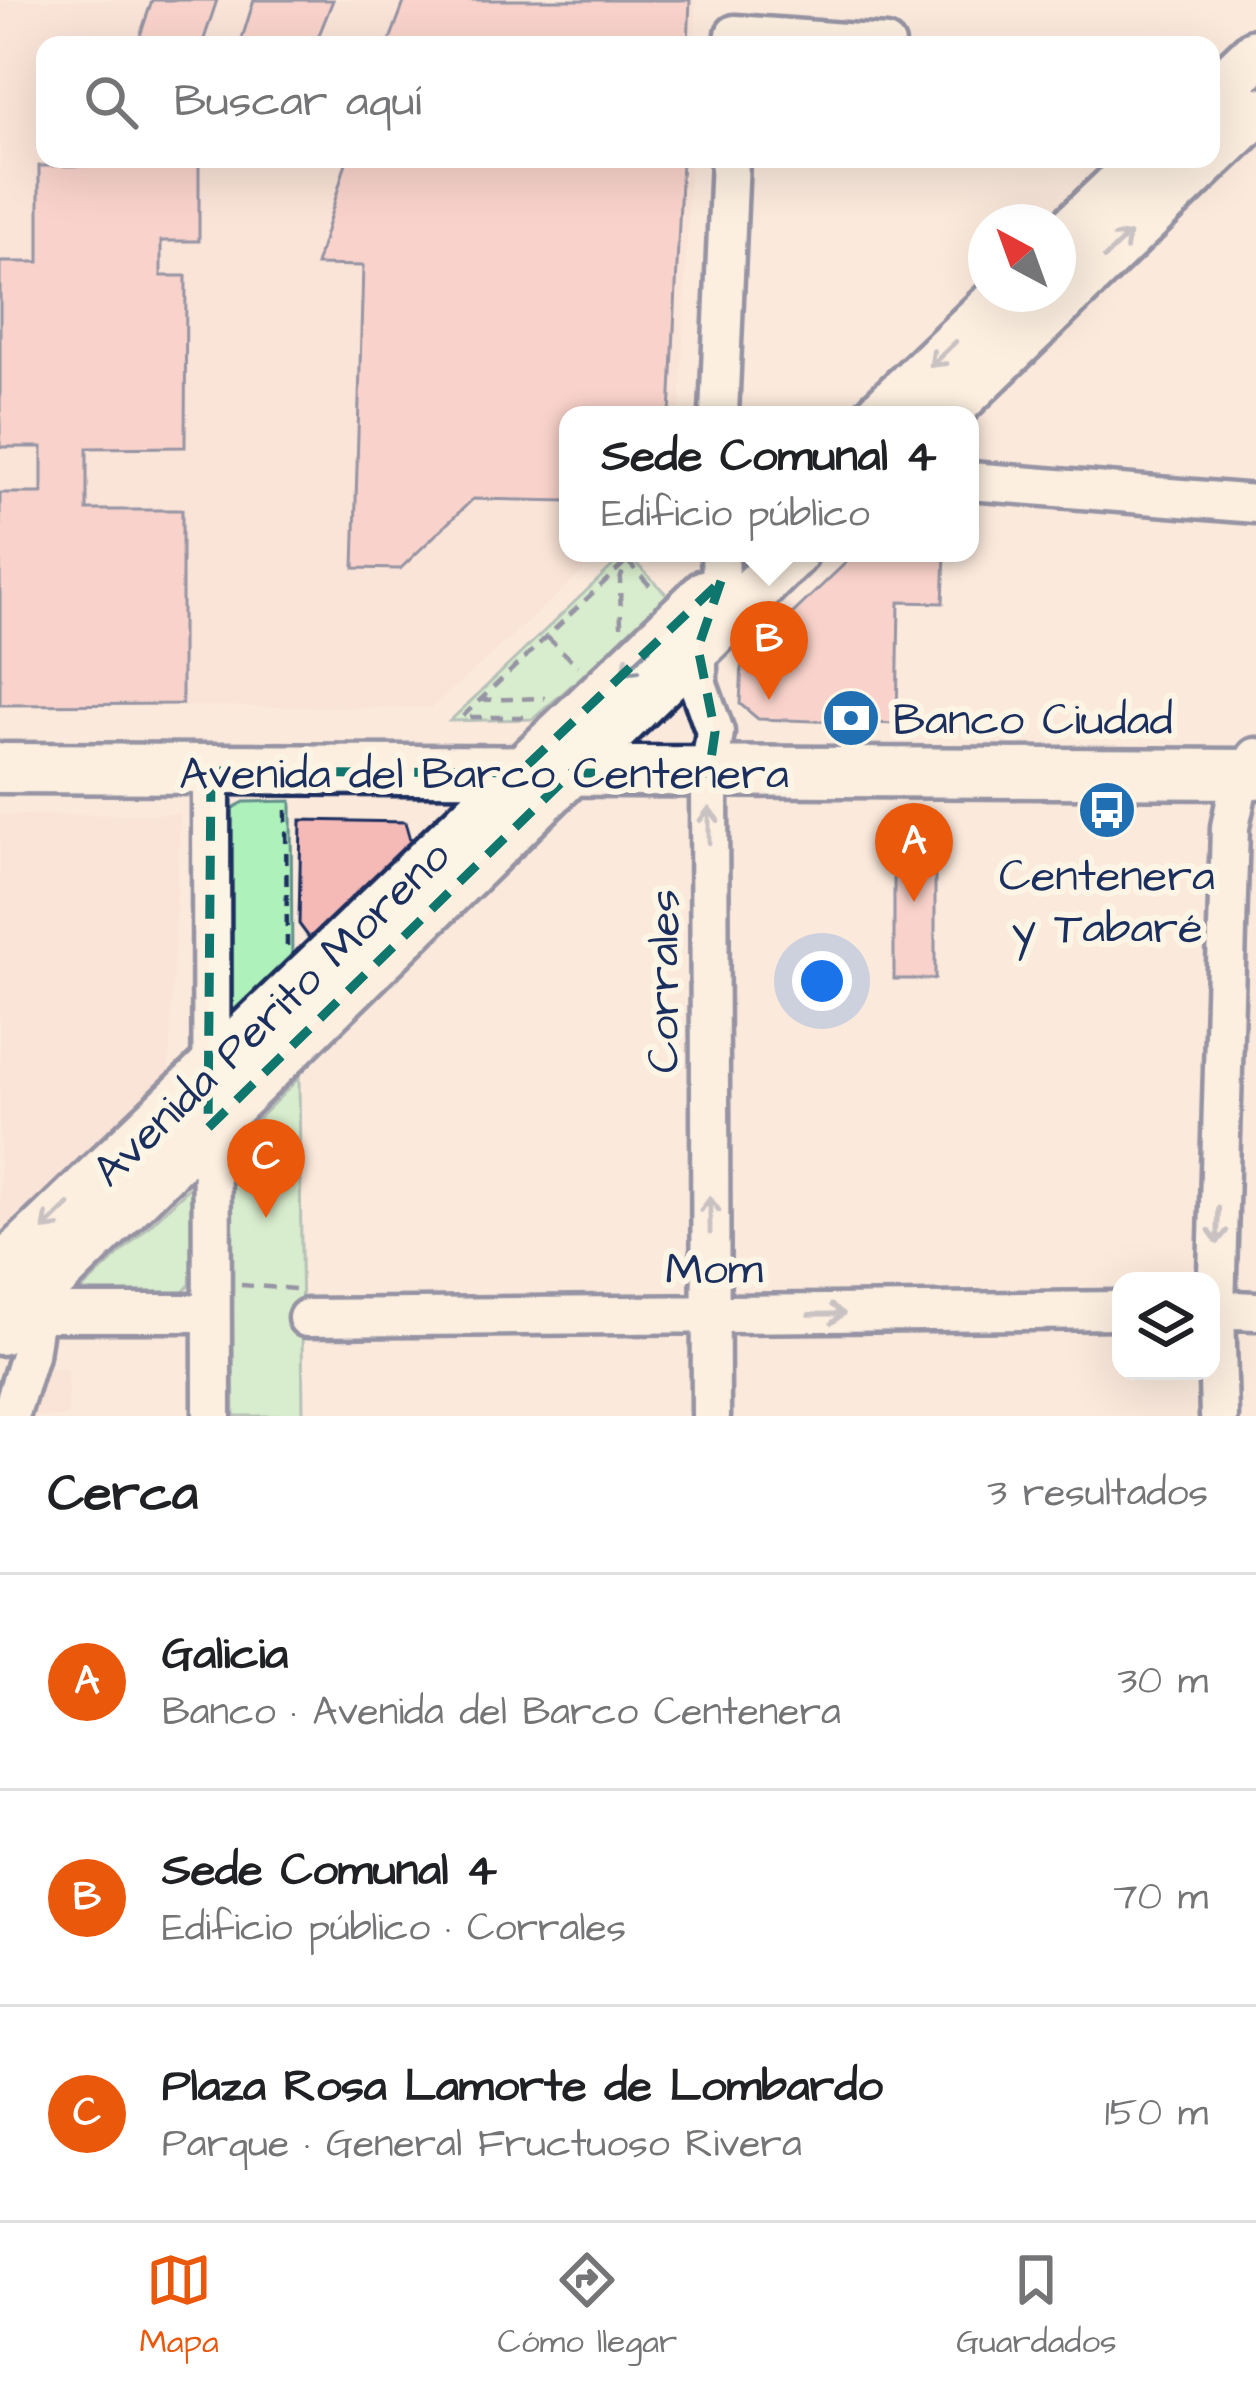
<!DOCTYPE html>
<html lang="es">
<head>
<meta charset="utf-8">
<style>
  :root { --surface:#fff; --page:#f6f6f6; --text:#202124; --muted:#757577; --line:#e0e0e0; --accent:#ea580c }
  body { margin:0; font-family:"Architects Daughter",sans-serif; background:var(--page); color:var(--text) }
  .controls { position:absolute; right:36px; bottom:36px; display:grid; overflow:hidden; border-radius:24px; box-shadow:0 12px 48px #0002 }
  .controls button { width:108px; height:108px; display:grid; place-items:center; padding:0; border:0; border-bottom:3px solid var(--line); background:var(--surface); color:var(--text); font:60px sans-serif }
  .compass { position:absolute; left:968px; top:204px; width:108px; height:108px; border-radius:50%; background:var(--surface); box-shadow:0 12px 48px #0002; rotate:319deg }
  .you { position:absolute; left:822px; top:981px; width:42px; height:42px; margin:-30px; border:9px solid #fff; border-radius:50%; background:#1a73e8; box-shadow:0 0 0 18px #1a73e833 }
  .badge { display:grid; place-items:center; width:78px; height:78px; border-radius:50%; background:var(--accent); color:#fff; font-size:39px; font-weight:700 }
  .pin { position:absolute; translate:-50% -99px; filter:drop-shadow(0 3px 6px #0008) }
  .pin::after { content:''; position:absolute; top:63px; width:42px; height:36px; background:inherit; clip-path:polygon(0 0,100% 0,50% 100%) }
  .popup { position:absolute; left:559px; top:406px; width:420px; height:156px; box-sizing:border-box; display:grid; place-content:center; border-radius:24px; background:var(--surface); filter:drop-shadow(0 3px 9px #0005); font-size:39px; white-space:nowrap; color:var(--muted) }
  .popup b { font-size:45px; color:var(--text) }
  .popup::after { content:''; position:absolute; left:50%; top:100%; margin-left:-24px; border:24px solid transparent; border-top-color:var(--surface) }
  .list { margin:0; padding:0; list-style:none }
  h2 { display:flex; justify-content:space-between; align-items:center; height:156px; margin:0; padding:0 48px; font-size:51px }
  h2 small { font-size:39px; font-weight:400; color:var(--muted) }
  .list li { display:grid; grid-template-columns:78px 1fr auto; gap:36px; align-items:center; box-sizing:border-box; height:216px; padding:0 48px; border-top:3px solid var(--line) }
  .list b { display:block; font-size:45px; white-space:nowrap }
  .list p { margin:0; font-size:39px; white-space:nowrap; color:var(--muted) }
  .list em { font-size:39px; font-style:normal; color:var(--muted) }
  .icon { flex:none; width:66px; height:66px; fill:none; stroke:currentColor; stroke-width:2; stroke-linecap:round; stroke-linejoin:round }
  .map { position:relative; flex:none; width:1256px; height:1416px; overflow:hidden }
  .search { position:absolute; background:var(--surface); box-shadow:0 12px 48px #0002; left:36px; right:36px; top:36px; height:132px; display:flex; align-items:center; gap:30px; box-sizing:border-box; padding:0 42px; border-radius:24px; color:var(--muted); font-size:45px }
  .sheet { height:804px; background:var(--surface) }
  nav { display:flex; justify-content:space-around; align-items:center; box-sizing:border-box; height:168px; border-top:3px solid var(--line); background:var(--surface); font-size:33px; color:var(--muted) }
  nav a { display:grid; justify-items:center; gap:6px }
  nav .on { color:var(--accent) }
  .map>svg:first-child { display:block }
  .built { fill:#f9dbd1 }
  .green { fill:#aef1ba; stroke:#64908c; stroke-width:3 }
  .building { fill:#f5b9b6; stroke:#1b2f5e; stroke-width:3 }
  .lines { fill:none; stroke-linecap:round; stroke-linejoin:round }
  .minor-casing { stroke:#1b2f5e; stroke-width:45 }
  .major-casing { stroke:#1b2f5e; stroke-width:57 }
  .path { stroke:#1b2f5e; stroke-width:4.5; stroke-dasharray:12 9; stroke-linecap:butt }
  .minor { stroke:#fcf5e5; stroke-width:36 }
  .major { stroke:#fcf5e5; stroke-width:48 }
  .oneway { stroke:#8c92a2 }
  .marked { fill:none; stroke:#0f766e; stroke-width:9; stroke-dasharray:24 15; stroke-linejoin:round }
  .labels { text-anchor:middle; stroke-width:12; stroke-linejoin:round; paint-order:stroke }
  .poi-label { font-size:45px; fill:#1b2f5e; stroke:#fcf5e5; text-anchor:start }
  .street-label { font-size:45px; fill:#1b2f5e; stroke:#fcf5e5 }
</style>
</head>
<body>
<div class="map">
<svg width="1256" height="1416" viewBox="0 0 1256 1416">
  <rect width="100%" height="100%" fill="#fbe9dc"/>
  <filter id="ink" filterUnits="userSpaceOnUse"><feTurbulence type="fractalNoise" baseFrequency=".00833" numOctaves="2"/><feDisplacementMap in="SourceGraphic" scale="24" xChannelSelector="R" yChannelSelector="G"/><feConvolveMatrix kernelMatrix="1 2 1 2 8 2 1 2 1" color-interpolation-filters="sRGB"/></filter>
  <g filter="url(#ink)">
    <path class="built" d="M0,0H696L695,45H45V159H690L680,415H568V553H603L432,708L0,705Z
      M180,814L168,1086L0,1244V815Z
      M13,1368L68,1369V1416H0V1381Z"/>
    <path class="green" d="M626,553L671,599L533,719L450,721Z
      M291,801L292,971L227,1035V822L231,809L244,802Z
      M299,1078L303,1416H234L230,1147Z
      M191,1186L193,1281L176,1300L68,1303Z"/>
    <path class="building" d="M152,0H217L202,45H137Z
      M254,0H333L315,45H240Z
      M405,0H690L688,45H388Z
      M347,159H682L670,415H568V501L473,499L400,569L354,568L363,266L316,265Z
      M199,165V241H161V276H186L185,447L87,448V510H182V704L0,705V493H42V447H0V262H39V166Z
      M856,553H945L943,603L899,602L897,724L758,719L740,704L742,662Z
      M301,820L405,822L412,847L313,943L299,924Z
      M935,825V979H894V826Z"/>
    <g class="lines">
      <defs>
        <path id="minor" d="M735,34L886,45
          M719,415L730,159
          M970,481L1256,504
          M211,771L212,1416
          M1211,1309L1256,1311
          M54,1313H210
          M307,1318L1121,1310
          M10,1416L29,1355L38,1294
          M711,1416L709,773L715,732L698,684V648L721,581L720,553
          M1219,1416L1216,1309L1230,827L1237,793L1256,757"/>
        <path id="major" d="M1211,97L1256,54
          M1211,155L1256,112
          M1058,244L1147,159
          M880,415L1006,294
          M942,415L1207,159
          M0,768L1256,774
          M0,1272L707,594
          M0,1330L793,553"/>
      </defs>
      <use href="#minor" class="minor-casing"/>
      <use href="#major" class="major-casing"/>
      <path class="path" d="M627,561L654,590
        M621,626L620,579L625,566
        M547,637L578,666
        M480,700L545,698
        M524,717H462L635,553
        M286,810L287,946
        M241,1285L296,1289"/>
      <use href="#minor" class="minor"/>
      <use href="#major" class="major"/>
    </g>
    <defs><path id="oneway-shaft" d="M-6 0H5M1.5-3L5.5 0L1.5 3" fill="none" stroke-width="1.6" stroke-linecap="round" stroke-linejoin="round" transform="scale(3)"/></defs>
    <g class="oneway">
      <use href="#oneway-shaft" transform="translate(1117 246) rotate(-44)"/>
      <use href="#oneway-shaft" transform="translate(943 354) rotate(136)"/>
      <use href="#oneway-shaft" transform="translate(636 661) rotate(137)"/>
      <use href="#oneway-shaft" transform="translate(709 825) rotate(-90)"/>
      <use href="#oneway-shaft" transform="translate(710 1215) rotate(-90)"/>
      <use href="#oneway-shaft" transform="translate(56 1217) rotate(136)"/>
      <use href="#oneway-shaft" transform="translate(1218 1226) rotate(92)"/>
      <use href="#oneway-shaft" transform="translate(827 1314) rotate(-1)"/>
    </g>
  </g>
  <path d="M0 0H1256V1416H0ZM721,581L698,648L715,732L709,773H571L208,1128L211,771L519,773Z" fill="#fbe9dc" fill-opacity=".55" fill-rule="evenodd"/>
  <path class="marked" d="M721,581L698,648L715,732L709,773H571L208,1128L211,771L519,773Z"/>
  <defs>
    <symbol id="bank-disc" viewBox="-11 -11 22 22"><circle r="9.5" fill="#1f6fb2" stroke="#fcf5e5"/><path d="M-6-4H6V4H-6ZM0-2.3a2.3 2.3 0 1 0 0 4.6a2.3 2.3 0 1 0 0-4.6Z" fill="#fff"/></symbol>
    <symbol id="bus-disc" viewBox="-11 -11 22 22"><circle r="9.5" fill="#1f6fb2" stroke="#fcf5e5"/><path d="M-5-6H5V4H4V6H2V4H-2V6H-4V4H-5ZM-3.5-4V0h7V-4ZM-3.5 1.2v1.5H-2V1.2ZM2 1.2v1.5H3.5V1.2Z" fill="#fff"/></symbol>
  </defs>
  <g fill-rule="evenodd">
    <use href="#bank-disc" x="818" y="685" width="66" height="66"/>
    <use href="#bus-disc" x="1074" y="777" width="66" height="66"/>
  </g>
  <g class="labels">
    <g class="poi-label">
      <text x="893" y="734">Banco Ciudad</text>
      <text x="1107" y="890" text-anchor="middle">Centenera<tspan x="1107" dy="52">y Tabaré</tspan></text>
    </g>
    <g class="street-label">
      <text x="484" y="788">Avenida del Barco Centenera</text>
      <text transform="translate(662 981) rotate(-90)" y="16">Corrales</text>
      <text transform="translate(270 1012) rotate(-44)" y="16">Avenida Perito Moreno</text>
      <text transform="translate(714 1267) rotate(-1)" y="16">Mom</text>
    </g>
  </g>
</svg>
<div class="controls">
<button><svg class="icon" aria-label="layers" viewBox="0 0 24 24"><path d="M12 4l9 5-9 5-9-5zM3 14l9 5 9-5"/></svg></button>
</div>
<svg class="compass" viewBox="-18 -18 36 36"><path d="M0-13l5 13h-10z" fill="#e53935"/><path d="M0 13l5-13h-10z" fill="#757577"/></svg>
<div class="you"></div>
<div class="pin badge" style="left:914px;top:902px">A</div>
<div class="pin badge" style="left:769px;top:700px">B</div>
<div class="popup"><b>Sede Comunal 4</b>Edificio público</div>
<div class="pin badge" style="left:266px;top:1218px">C</div>
<div class="search"><svg class="icon" aria-label="search" viewBox="0 0 24 24"><circle cx="10" cy="10" r="6"/><path d="M15 15l6 6"/></svg>Buscar aquí</div>
</div>
<section class="sheet">
<h2>Cerca<small>3 resultados</small></h2>
<ul class="list">
<li><span class="badge">A</span><div><b>Galicia</b><p>Banco · Avenida del Barco Centenera</p></div><em>30 m</em></li>
<li><span class="badge">B</span><div><b>Sede Comunal 4</b><p>Edificio público · Corrales</p></div><em>70 m</em></li>
<li><span class="badge">C</span><div><b>Plaza Rosa Lamorte de Lombardo</b><p>Parque · General Fructuoso Rivera</p></div><em>150 m</em></li>
</ul>
</section>
<nav>
<a class="on"><svg class="icon" aria-label="map" viewBox="0 0 24 24"><path d="M3 6l6-2 6 2 6-2v14l-6 2-6-2-6 2zM9 4v14M15 6v14"/></svg>Mapa</a>
<a><svg class="icon" aria-label="directions" viewBox="0 0 24 24"><path d="M12 3l9 9-9 9-9-9zM9 14v-3h6M13 9l2 2-2 2"/></svg>Cómo llegar</a>
<a><svg class="icon" aria-label="saved" viewBox="0 0 24 24"><path d="M7 4h10v16l-5-4-5 4z"/></svg>Guardados</a>
</nav>
</body>
</html>
